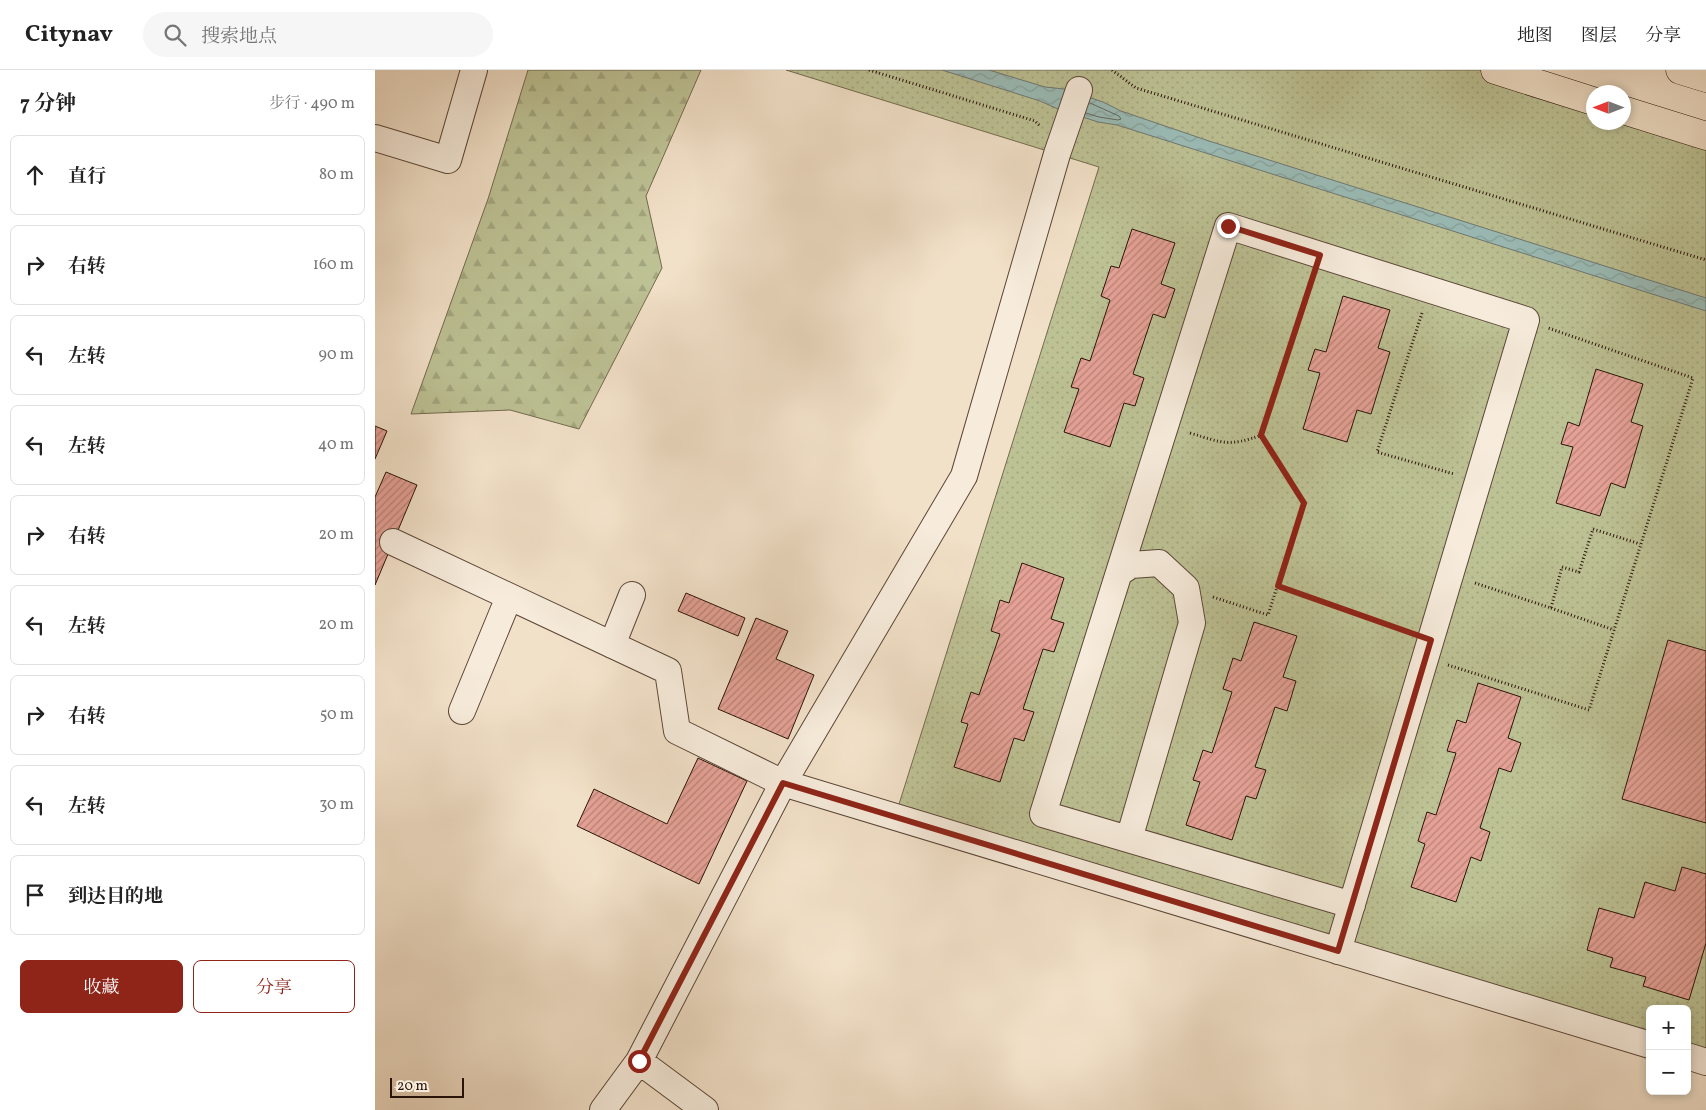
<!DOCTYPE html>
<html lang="zh">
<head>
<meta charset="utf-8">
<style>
  :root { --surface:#fff; --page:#f6f6f6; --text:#222; --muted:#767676; --line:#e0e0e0; --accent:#8f2418 }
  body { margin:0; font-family:Vollkorn,"Noto Serif SC",serif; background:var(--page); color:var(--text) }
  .controls { position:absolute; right:15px; bottom:15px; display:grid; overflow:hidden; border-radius:8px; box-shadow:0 2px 8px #0003 }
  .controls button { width:45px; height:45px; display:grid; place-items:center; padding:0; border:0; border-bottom:1px solid var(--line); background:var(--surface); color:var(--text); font:25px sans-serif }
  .compass { position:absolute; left:1211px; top:15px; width:45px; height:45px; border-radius:50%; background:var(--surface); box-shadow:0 2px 8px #0003; rotate:270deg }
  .scale { position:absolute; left:15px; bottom:12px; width:74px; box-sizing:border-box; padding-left:5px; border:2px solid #2a1308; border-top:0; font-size:14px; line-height:18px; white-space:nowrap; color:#2a1308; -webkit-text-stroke:4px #f7ecdc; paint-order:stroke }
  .stop { position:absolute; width:15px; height:15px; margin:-11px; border:4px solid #8f2418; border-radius:50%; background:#fff }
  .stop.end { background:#8f2418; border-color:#fff; box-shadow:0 1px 5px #0008 }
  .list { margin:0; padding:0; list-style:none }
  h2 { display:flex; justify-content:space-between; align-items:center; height:65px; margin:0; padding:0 20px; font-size:21px }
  h2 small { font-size:16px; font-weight:400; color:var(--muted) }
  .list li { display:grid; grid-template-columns:32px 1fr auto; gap:15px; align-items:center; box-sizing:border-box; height:80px; margin:0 10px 10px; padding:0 10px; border:1px solid var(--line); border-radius:8px }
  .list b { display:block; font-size:19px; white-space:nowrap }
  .list em { font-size:16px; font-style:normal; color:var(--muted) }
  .actions { display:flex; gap:10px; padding:15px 20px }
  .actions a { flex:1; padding:11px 0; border:1px solid var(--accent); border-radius:8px; text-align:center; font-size:18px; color:var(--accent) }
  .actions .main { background:var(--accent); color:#fff }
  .icon { flex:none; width:28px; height:28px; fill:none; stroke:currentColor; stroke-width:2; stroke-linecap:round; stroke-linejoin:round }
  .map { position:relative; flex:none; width:1331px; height:1040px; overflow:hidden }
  header { display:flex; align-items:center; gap:30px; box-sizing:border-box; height:70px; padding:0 25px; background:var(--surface); border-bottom:1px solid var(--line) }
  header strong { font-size:24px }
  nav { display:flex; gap:28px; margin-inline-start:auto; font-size:18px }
  .search { width:350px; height:45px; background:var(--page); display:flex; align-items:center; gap:12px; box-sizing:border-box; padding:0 18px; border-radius:28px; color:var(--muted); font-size:19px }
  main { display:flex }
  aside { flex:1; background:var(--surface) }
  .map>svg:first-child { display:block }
  .grass { fill:url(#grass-dots); stroke:#746a4e }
  .forest { fill:url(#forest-firs); stroke:#746a4e }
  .water { fill:url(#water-waves); stroke:#6e7972 }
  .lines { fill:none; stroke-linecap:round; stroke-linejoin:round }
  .shore { stroke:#626860; stroke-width:1 }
  .building { fill:url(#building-hatch); stroke:#2a1308 }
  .minor-casing { stroke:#5c4638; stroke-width:28 }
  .major-casing { stroke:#2a1308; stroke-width:29 }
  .path { stroke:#2a1308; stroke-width:3; stroke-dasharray:1 2.5; stroke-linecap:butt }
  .minor { stroke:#f7ecdc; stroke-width:26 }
  .major { stroke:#f2e1c9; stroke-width:28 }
  .route { stroke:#8f2418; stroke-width:6 }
</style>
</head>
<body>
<header>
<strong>Citynav</strong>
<div class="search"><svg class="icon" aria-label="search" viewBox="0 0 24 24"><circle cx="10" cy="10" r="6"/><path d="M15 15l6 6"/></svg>搜索地点</div>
<nav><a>地图</a><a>图层</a><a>分享</a></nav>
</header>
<main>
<aside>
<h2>7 分钟<small>步行 · 490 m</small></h2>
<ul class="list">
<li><svg class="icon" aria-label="ahead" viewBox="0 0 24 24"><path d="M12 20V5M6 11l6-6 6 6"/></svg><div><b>直行</b></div><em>80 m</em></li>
<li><svg class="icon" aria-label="right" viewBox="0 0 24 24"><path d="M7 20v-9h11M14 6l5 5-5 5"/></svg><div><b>右转</b></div><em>160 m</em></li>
<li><svg class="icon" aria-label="left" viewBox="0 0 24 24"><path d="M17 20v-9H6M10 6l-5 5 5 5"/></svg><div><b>左转</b></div><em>90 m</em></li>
<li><svg class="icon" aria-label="left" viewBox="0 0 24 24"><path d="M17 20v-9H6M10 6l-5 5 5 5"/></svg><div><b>左转</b></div><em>40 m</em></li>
<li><svg class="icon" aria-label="right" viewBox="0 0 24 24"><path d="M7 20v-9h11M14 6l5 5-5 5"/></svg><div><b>右转</b></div><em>20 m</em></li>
<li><svg class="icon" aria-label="left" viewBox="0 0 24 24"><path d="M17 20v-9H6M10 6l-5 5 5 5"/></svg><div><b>左转</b></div><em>20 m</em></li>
<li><svg class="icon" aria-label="right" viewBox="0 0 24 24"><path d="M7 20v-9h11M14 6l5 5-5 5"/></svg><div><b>右转</b></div><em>50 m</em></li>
<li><svg class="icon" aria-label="left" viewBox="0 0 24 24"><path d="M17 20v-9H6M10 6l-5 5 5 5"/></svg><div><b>左转</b></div><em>30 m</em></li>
<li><svg class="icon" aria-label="arrive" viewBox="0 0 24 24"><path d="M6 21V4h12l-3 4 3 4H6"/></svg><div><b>到达目的地</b></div></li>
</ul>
<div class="actions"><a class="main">收藏</a><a>分享</a></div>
</aside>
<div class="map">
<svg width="1331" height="1040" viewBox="0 0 1331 1040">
  <defs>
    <pattern id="grass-dots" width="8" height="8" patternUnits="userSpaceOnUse" patternTransform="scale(1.25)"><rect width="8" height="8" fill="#bdc295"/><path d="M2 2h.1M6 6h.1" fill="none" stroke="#a3a67f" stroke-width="1.8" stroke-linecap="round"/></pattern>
    <pattern id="forest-firs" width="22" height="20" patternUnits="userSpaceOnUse" patternTransform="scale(1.25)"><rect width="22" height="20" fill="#bdc295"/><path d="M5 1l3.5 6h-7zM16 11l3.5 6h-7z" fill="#a3a67f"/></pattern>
    <pattern id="water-waves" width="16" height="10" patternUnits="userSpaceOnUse" patternTransform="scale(1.25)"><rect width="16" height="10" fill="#9bbdb8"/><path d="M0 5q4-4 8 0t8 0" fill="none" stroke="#86a29d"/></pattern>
    <pattern id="building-hatch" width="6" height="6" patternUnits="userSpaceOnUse" patternTransform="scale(1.25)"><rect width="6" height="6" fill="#e5a196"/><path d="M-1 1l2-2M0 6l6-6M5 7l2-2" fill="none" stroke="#ba8278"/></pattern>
  </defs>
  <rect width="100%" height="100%" fill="#f2e1c9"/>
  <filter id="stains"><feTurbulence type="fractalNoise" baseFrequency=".004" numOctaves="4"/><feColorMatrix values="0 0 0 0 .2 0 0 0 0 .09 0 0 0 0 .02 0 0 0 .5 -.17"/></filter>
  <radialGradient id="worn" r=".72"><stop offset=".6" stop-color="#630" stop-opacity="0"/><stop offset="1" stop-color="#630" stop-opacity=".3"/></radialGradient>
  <path class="grass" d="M411,0H1120L1218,31V52H1248L1331,66V992L1312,986V939H1275V975L520,747L724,97Z"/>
  <path class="forest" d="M153,0H326L271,126L287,198L204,359L135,340L36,344L113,129Z"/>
  <path class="water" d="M567,0H614L670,17L689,19L728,32L746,41L834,71L1331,228V241L742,55L723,52L683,39L665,31Z"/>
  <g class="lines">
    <path class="shore" d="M711,43L724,47L743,50L746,49L744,46L715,33"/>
  </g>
  <path class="building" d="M757,159L800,173L786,214L800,219L790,248L778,244L758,304L769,308L760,336L749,333L735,377L689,362L704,319L696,317L706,288L715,291L735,230L726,226L736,196L744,198Z
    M968,226L1015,240L1003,278L1015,282L996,344L982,340L972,372L928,359L945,303L933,300L940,279L951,282Z
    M1221,299L1268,314L1256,352L1268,356L1250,418L1236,413L1225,446L1181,433L1198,377L1186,374L1193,352L1204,356Z
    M0,356L12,361L0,389Z
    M11,402L42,415L0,515V427Z
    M647,493L689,508L676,549L689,553L679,582L668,579L648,639L659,642L649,671L639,668L625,712L579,697L593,654L586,652L596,622L604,625L625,564L616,561L625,530L634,533Z
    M311,523L370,548L363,566L303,541Z
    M381,548L413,561L401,589L439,605L413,669L343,639Z
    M879,552L922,566L908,607L921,611L912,641L900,637L880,697L891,700L881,729L871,726L857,770L811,755L825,712L818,710L828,680L837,683L857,622L848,619L858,588L866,591Z
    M1293,570L1331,581V753L1247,729Z
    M1103,613L1146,627L1133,668L1146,673L1136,702L1124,698L1105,758L1115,762L1106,791L1096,787L1081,832L1036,817L1050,774L1043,771L1052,742L1061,745L1081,683L1072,681L1082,650L1091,653Z
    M323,688L372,711L324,814L202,756L219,719L292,754Z
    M1307,797L1331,804V873L1314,930L1268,916L1271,907L1235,897L1238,888L1212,880L1224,838L1259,848L1270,812L1300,821Z"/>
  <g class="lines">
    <defs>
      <path id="minor" d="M704,20L682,84L589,406L408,713L1275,975
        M0,68L73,90L99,0
        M18,472L293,601L302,661L408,713L264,991L228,1040
        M744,503L756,495L784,493L811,518L817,553L754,769
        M237,575L257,525
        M87,641L134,527
        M963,881L1151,250L853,156L668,744L977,835
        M1312,986L1331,992
        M264,991L330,1040"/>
      <path id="major" d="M1120,0L1218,31
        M1305,0L1331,8
        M1248,40L1331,66"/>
    </defs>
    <use href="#minor" class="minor-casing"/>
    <use href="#major" class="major-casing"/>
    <path class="path" d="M494,0L660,51L665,56
      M737,0L761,18L1331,190
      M1047,243L1002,382L1079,404
      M815,363C848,373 853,377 887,365
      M1100,513L1176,538L1187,497L1204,502L1218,459L1265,474
      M903,516L1032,562
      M838,527L893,545L929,433L887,365L937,209
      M1176,538L1239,560
      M1073,595L1214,640L1318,308L1173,258"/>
    <use href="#minor" class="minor"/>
    <use href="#major" class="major"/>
  </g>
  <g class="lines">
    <path class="route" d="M264,991L408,713L963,881L1056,570L903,516L929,433L886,365L945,185L853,156"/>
  </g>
  <rect width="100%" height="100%" filter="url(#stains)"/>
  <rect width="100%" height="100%" fill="url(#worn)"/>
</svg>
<div class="controls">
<button>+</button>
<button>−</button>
</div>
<svg class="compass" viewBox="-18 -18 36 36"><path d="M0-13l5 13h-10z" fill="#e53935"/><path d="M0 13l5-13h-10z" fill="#767676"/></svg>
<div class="scale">20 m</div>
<div class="stop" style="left:264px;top:991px"></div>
<div class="stop end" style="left:853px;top:156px"></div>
</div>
</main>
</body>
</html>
